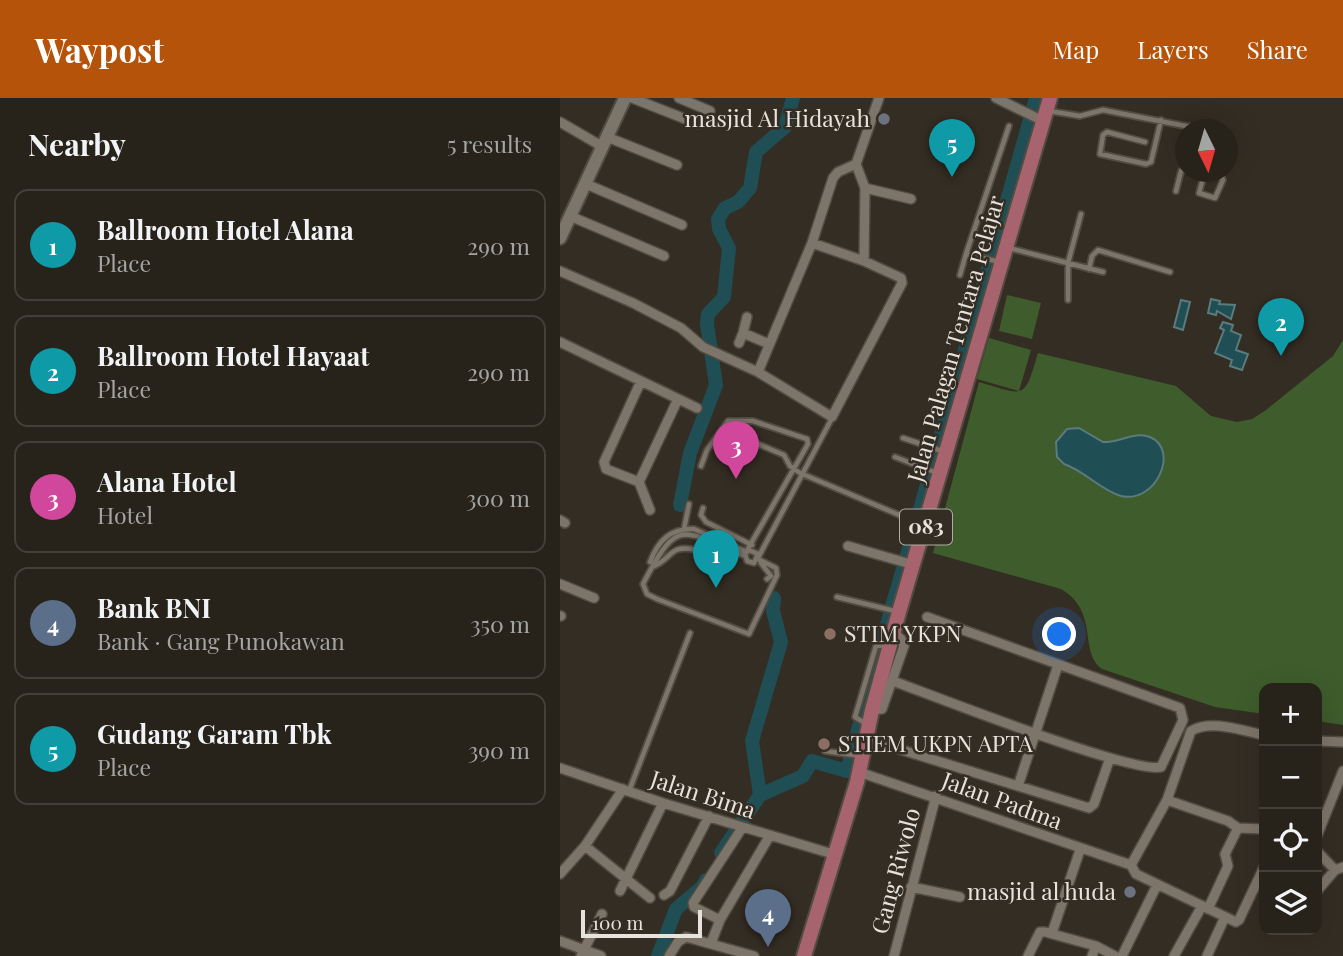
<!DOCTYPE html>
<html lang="en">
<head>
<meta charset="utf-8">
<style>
  :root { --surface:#27221a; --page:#332f27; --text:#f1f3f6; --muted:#a4a4a2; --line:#433f39; --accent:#b45309 }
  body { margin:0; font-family:"Playfair Display",serif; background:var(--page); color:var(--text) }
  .controls { position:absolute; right:21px; bottom:21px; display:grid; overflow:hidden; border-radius:14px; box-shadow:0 7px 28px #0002 }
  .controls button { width:63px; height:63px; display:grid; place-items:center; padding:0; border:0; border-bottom:2px solid var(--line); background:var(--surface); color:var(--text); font:35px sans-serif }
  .compass { position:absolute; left:615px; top:21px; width:63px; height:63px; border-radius:50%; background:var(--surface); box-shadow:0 7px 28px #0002; rotate:175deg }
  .scale { position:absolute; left:21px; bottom:18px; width:121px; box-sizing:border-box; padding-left:7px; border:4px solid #e7e3dc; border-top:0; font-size:19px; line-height:24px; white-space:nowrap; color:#e7e3dc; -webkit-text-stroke:5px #342d23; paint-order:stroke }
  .you { position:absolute; left:500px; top:537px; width:24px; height:24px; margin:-18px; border:5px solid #fff; border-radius:50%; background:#1a73e8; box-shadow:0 0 0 10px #1a73e833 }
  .badge { display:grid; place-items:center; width:46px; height:46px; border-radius:50%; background:var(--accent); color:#fff; font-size:23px; font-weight:700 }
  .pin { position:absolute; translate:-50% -58px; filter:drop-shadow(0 2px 4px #0008) }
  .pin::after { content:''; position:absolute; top:37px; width:24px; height:21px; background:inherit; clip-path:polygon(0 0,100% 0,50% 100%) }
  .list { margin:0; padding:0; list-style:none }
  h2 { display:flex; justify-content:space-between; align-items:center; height:91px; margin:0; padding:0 28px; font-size:30px }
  h2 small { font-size:23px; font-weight:400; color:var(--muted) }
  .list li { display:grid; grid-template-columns:46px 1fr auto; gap:21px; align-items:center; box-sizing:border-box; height:112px; margin:0 14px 14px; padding:0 14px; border:2px solid var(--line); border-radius:14px }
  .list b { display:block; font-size:26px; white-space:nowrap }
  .list p { margin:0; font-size:23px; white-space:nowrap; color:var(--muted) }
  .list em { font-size:23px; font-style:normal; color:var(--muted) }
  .icon { flex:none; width:38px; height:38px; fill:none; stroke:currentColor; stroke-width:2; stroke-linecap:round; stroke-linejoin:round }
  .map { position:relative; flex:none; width:783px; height:858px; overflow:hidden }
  header { display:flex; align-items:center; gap:42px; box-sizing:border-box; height:98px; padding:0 35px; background:var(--accent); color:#fff }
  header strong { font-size:33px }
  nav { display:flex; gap:38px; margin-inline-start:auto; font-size:24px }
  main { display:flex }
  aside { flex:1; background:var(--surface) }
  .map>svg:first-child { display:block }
  .green { fill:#3e5c2c }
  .water { fill:#1f4e54; stroke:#5b7b7d; stroke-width:2 }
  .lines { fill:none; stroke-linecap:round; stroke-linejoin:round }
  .river { stroke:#1f4e54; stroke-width:14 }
  .lane-casing { stroke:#514b42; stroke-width:8 }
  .street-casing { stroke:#514b42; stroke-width:12 }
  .secondary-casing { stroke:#514b42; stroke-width:16 }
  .primary-casing { stroke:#514b42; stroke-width:18 }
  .lane { stroke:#7d756a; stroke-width:4.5 }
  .street { stroke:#7d756a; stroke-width:9 }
  .secondary { stroke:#7d756a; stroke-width:12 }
  .primary { stroke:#a7646e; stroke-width:14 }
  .worship-dot { fill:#6b7280; stroke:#342d23; stroke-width:2.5 }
  .education-dot { fill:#8d6e63; stroke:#342d23; stroke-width:2.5 }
  .labels { text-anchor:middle; stroke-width:5; stroke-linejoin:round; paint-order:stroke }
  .shield { fill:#342d23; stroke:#b1aca4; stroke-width:2 }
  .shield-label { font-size:21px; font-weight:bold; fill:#e7e3dc }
  .poi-label { font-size:23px; fill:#e7e3dc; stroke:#342d23; text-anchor:end }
  .street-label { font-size:23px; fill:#e7e3dc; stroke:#342d23 }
</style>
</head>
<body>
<header>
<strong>Waypost</strong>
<nav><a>Map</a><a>Layers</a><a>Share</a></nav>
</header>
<main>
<aside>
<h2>Nearby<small>5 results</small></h2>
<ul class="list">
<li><span class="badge" style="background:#0f9aa8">1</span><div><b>Ballroom Hotel Alana</b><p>Place</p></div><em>290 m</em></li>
<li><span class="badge" style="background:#0f9aa8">2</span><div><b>Ballroom Hotel Hayaat</b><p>Place</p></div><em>290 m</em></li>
<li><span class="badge" style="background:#d1479c">3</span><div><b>Alana Hotel</b><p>Hotel</p></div><em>300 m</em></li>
<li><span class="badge" style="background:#5c6f8a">4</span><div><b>Bank BNI</b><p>Bank · Gang Punokawan</p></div><em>350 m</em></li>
<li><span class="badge" style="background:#0f9aa8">5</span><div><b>Gudang Garam Tbk</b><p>Place</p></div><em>390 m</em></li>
</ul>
</aside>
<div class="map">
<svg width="783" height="858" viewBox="0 0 783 858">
  <rect width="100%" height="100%" fill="#342d23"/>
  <path class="green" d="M447,197L481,205L472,241L439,233Z
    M429,240L471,252L459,293L417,281Z
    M783,242V627L757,623V590H704V616L655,609L542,571C518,553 540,514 501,491L373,455L419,284C466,298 464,302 478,255L616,288L651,318L677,324L692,321L706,312L773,258Z"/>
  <path class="water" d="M651,201L660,203L659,206L675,207L671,221L657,213L656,217L648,215Z
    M621,202L630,204L623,232L614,229Z
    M663,224L673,227L671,233L681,237L676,252L688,256L682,272L670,268L672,262L655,255L664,232L660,230Z
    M519,330L543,344C559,345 574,333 590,339C620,352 596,406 561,398C540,392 525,373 504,366L497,359L496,344L507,331Z"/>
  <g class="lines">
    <path class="river" d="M120,407L130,355L156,287L147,226L148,216L164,199L169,150L159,131L158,121L165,110L178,104L190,90L196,54L225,29L233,0
      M346,461L476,0
      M332,508L343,471
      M323,541L330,516
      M302,620L321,550
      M200,697L192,643L221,544L213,513L214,500
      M161,755L200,697L243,678L252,663L287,673L299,628
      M98,858L116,811L142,789L146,782"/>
    <defs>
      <path id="lane" d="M489,13L520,18L543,12L646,32
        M585,44L547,34L543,37L540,56L586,66L591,64L601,22
        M637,74L644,77L639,95L655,100L663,82L660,74
        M616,93L621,73L626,71
        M449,150L543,174
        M440,164L406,156L449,28
        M529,171L532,158L538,152L610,174
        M400,177L406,156
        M508,202V165L521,116
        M177,340L179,338L224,357L230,368L240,375L363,427
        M343,340L382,353
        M335,359L377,375
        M141,368L147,352L168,323H193L247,341L248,346L185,456L187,463L194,465L198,456L189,452
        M143,410L141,417L146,424L192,447
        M124,431L129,406
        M185,458C120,431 118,419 83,486L87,496L97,501L189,536L217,477L216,470L198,461
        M199,458L272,320
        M90,464C98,443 110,430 134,431L187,454
        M201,465L211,478L207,481
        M92,469C114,460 108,446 136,452
        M277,499L335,513
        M308,627L295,619L316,548L328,547
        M265,653L301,658
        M69,693L130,535"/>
      <path id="street" d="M72,0L138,26
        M119,0L150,13
        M436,0L483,23
        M0,24L43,49
        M47,39L117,67
        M26,86L122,127
        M305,90L351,101
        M10,118L104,158
        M252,145L304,163
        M0,173L73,205L121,230L143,249L198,274L272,319L342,185L341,180L304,163L305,90L296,66
        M183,235L187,219
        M0,244L137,310
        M179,245L183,235L209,246
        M198,274L252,145L273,80L278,74L296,66L319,0
        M79,384L46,371L44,364L81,283
        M90,412L79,384L118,301
        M0,422L5,425
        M288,448L354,467
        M0,486L34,500
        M0,518H1
        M333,583C374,598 572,676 601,669L623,622L620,610L367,519
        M312,612L322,611L344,548L341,541L335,536
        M757,643L783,644
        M329,648L529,710L534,706L550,660
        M0,670L103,705L276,757
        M299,674L571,767
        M458,688L498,567
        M607,702L668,723L678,730L665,756L668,768L648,811
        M678,730L704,731
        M757,738L783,673
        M25,748L90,800
        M757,753L775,772L783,769
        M571,767L607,702L631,633C651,621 683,633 704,637
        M571,767L576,776L676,824
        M0,776L25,748L63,691
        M351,789L400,799
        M60,793L103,705
        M757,793L775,772
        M104,797L110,793L149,718
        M160,822L134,809L133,805L182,730
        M679,822L704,769
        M492,835L520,752
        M0,843L41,858
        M151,845L160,822L209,739
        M21,858L42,816
        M109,858L118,844L126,839L194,858
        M334,858L376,698
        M468,858L480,834H485L536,848L555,858
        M532,858L536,848
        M562,858L597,787
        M614,858L642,808
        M647,858L665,819"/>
      <path id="secondary" d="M0,140L65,0"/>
      <path id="primary" d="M244,858L297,684L312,612L339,514L490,0"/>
    </defs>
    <use href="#lane" class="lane-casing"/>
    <use href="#street" class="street-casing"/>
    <use href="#secondary" class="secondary-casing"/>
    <use href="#primary" class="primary-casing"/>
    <use href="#lane" class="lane"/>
    <use href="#street" class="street"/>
    <use href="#secondary" class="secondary"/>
    <use href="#primary" class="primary"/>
  </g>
  <g class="worship-dot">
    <circle cx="324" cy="21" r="7"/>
    <circle cx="570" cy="794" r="7"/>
  </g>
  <g class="education-dot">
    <circle cx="270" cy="536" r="7"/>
    <circle cx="264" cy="646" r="7"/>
  </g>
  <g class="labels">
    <rect class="shield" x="340" y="411.5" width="52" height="35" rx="5"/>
    <g class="shield-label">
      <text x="366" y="436">083</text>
    </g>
    <g class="poi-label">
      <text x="310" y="29">masjid Al Hidayah</text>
      <text x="284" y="544" text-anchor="start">STIM YKPN</text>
      <text x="278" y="654" text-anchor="start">STIEM UKPN APTA</text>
      <text x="556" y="802">masjid al huda</text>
    </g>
    <g class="street-label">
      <text transform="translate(396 241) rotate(-74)" y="8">Jalan Palagan Tentara Pelajar</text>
      <text transform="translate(143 697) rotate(18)" y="8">Jalan Bima</text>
      <text transform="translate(442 703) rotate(20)" y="8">Jalan Padma</text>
      <text transform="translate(336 773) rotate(-75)" y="8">Gang Riwolo</text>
    </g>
  </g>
</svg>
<div class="controls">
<button>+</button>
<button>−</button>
<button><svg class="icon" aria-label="locate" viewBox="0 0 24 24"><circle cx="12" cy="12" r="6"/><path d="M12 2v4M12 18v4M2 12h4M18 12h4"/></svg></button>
<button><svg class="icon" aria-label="layers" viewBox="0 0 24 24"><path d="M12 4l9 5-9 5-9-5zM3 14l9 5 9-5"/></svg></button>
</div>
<svg class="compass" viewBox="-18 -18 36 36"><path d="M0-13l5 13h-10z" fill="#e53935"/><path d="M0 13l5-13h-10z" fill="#a4a4a2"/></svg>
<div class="scale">100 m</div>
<div class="you"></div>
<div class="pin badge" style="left:156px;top:490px;background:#0f9aa8">1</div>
<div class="pin badge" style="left:721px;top:258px;background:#0f9aa8">2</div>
<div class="pin badge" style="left:176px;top:381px;background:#d1479c">3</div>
<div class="pin badge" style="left:208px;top:849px;background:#5c6f8a">4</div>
<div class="pin badge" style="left:392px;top:79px;background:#0f9aa8">5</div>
</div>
</main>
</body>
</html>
